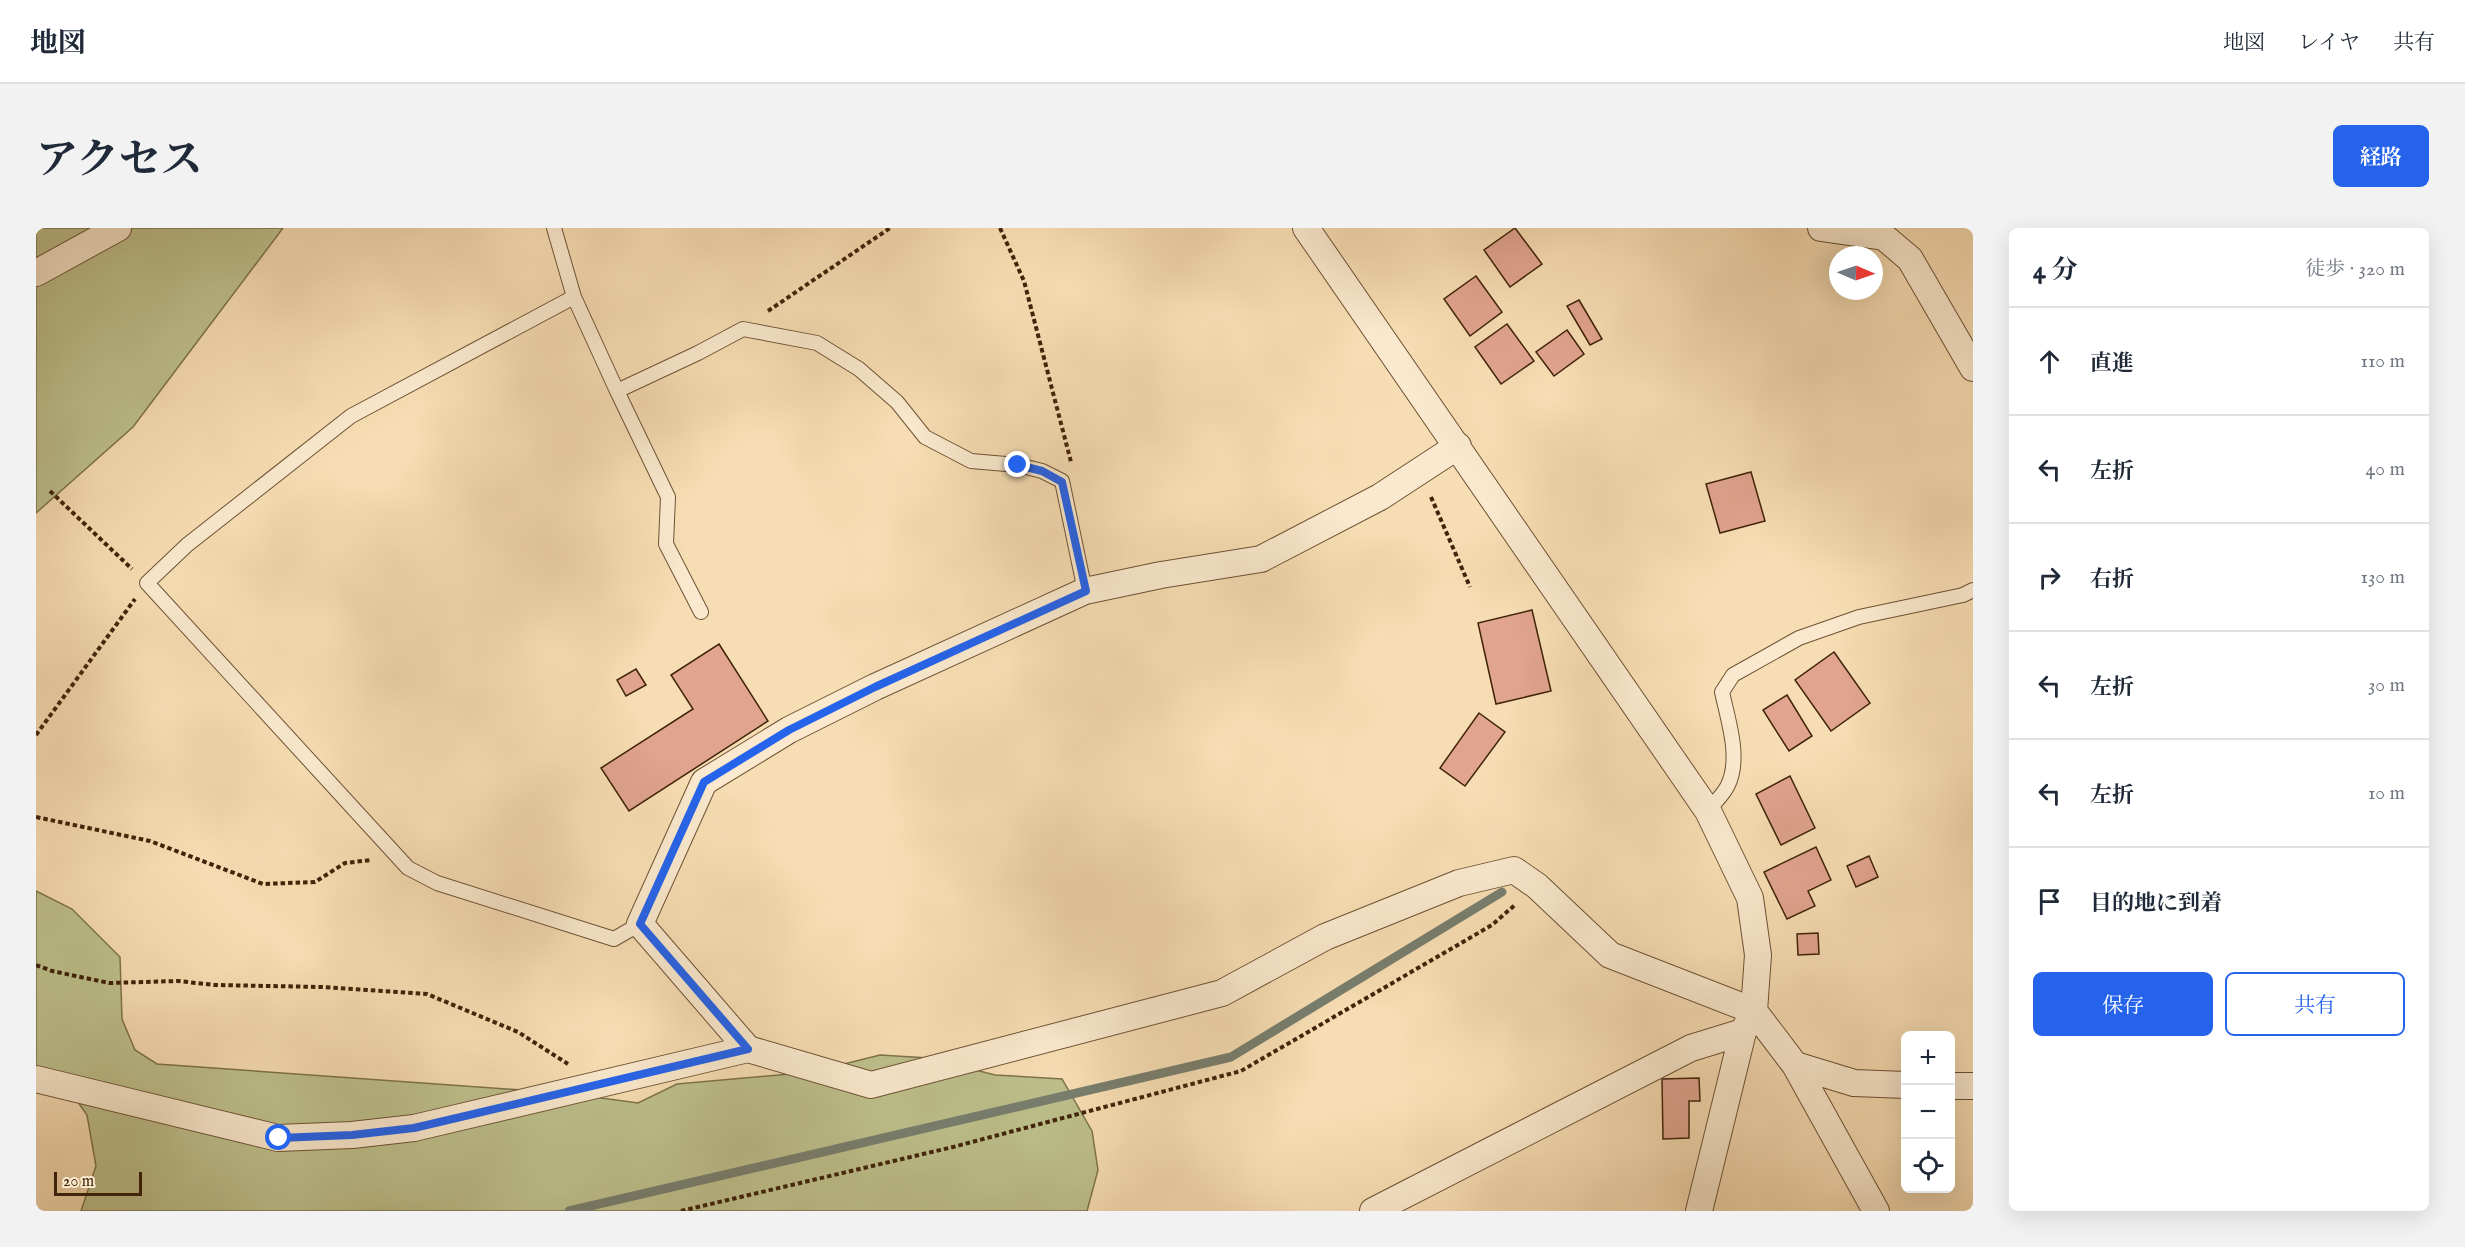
<!DOCTYPE html>
<html lang="ja">
<head>
<meta charset="utf-8">
<style>
  :root { --surface:#fff; --page:#f2f2f3; --text:#1f2937; --muted:#747a83; --line:#e0e1e3; --accent:#2563eb }
  body { margin:0; font-family:"IM FELL English","Noto Serif JP",serif; background:var(--page); color:var(--text) }
  .controls { position:absolute; right:18px; bottom:18px; display:grid; overflow:hidden; border-radius:9px; box-shadow:0 6px 24px #0002 }
  .controls button { width:54px; height:54px; display:grid; place-items:center; padding:0; border:0; border-bottom:2px solid var(--line); background:var(--surface); color:var(--text); font:30px sans-serif }
  .compass { position:absolute; left:1793px; top:18px; width:54px; height:54px; border-radius:50%; background:var(--surface); box-shadow:0 6px 24px #0002; rotate:92deg }
  .scale { position:absolute; left:18px; bottom:15px; width:88px; box-sizing:border-box; padding-left:6px; border:3px solid #402309; border-top:0; font-size:16px; line-height:21px; white-space:nowrap; color:#402309; -webkit-text-stroke:4px #fae9ce; paint-order:stroke }
  .stop { position:absolute; width:18px; height:18px; margin:-14px; border:4px solid #2563eb; border-radius:50%; background:#fff }
  .stop.end { background:#2563eb; border-color:#fff; box-shadow:0 2px 6px #0008 }
  .list { margin:0; padding:0; list-style:none }
  h2 { display:flex; justify-content:space-between; align-items:center; height:78px; margin:0; padding:0 24px; font-size:26px }
  h2 small { font-size:20px; font-weight:400; color:var(--muted) }
  .list li { display:grid; grid-template-columns:39px 1fr auto; gap:18px; align-items:center; box-sizing:border-box; height:108px; padding:0 24px; border-top:2px solid var(--line) }
  .list b { display:block; font-size:22px; white-space:nowrap }
  .list em { font-size:20px; font-style:normal; color:var(--muted) }
  .actions { display:flex; gap:12px; padding:18px 24px }
  .actions a { flex:1; padding:14px 0; border:2px solid var(--accent); border-radius:9px; text-align:center; font-size:21px; color:var(--accent) }
  .actions .main { background:var(--accent); color:#fff }
  .icon { flex:none; width:33px; height:33px; fill:none; stroke:currentColor; stroke-width:2; stroke-linecap:round; stroke-linejoin:round }
  .map { position:relative; flex:none; width:1937px; height:983px; overflow:hidden; border-radius:9px }
  header { display:flex; align-items:center; gap:36px; box-sizing:border-box; height:84px; padding:0 30px; background:var(--surface); border-bottom:2px solid var(--line) }
  header strong { font-size:28px }
  nav { display:flex; gap:33px; margin-inline-start:auto; font-size:21px }
  .intro { display:flex; align-items:center; justify-content:space-between; box-sizing:border-box; height:144px; padding:0 36px }
  h1 { margin:0; font-size:42px }
  .button { padding:15px 27px; border-radius:9px; background:var(--accent); color:#fff; font-size:21px; font-weight:700 }
  main { display:flex; gap:36px; padding:0 36px }
  aside { flex:1; background:var(--surface); border-radius:9px; box-shadow:0 6px 24px #0002 }
  .map>svg:first-child { display:block }
  .green { fill:#bdc08c; stroke:#7e724a; stroke-width:1.5 }
  .lines { fill:none; stroke-linecap:round; stroke-linejoin:round }
  .stream { stroke:#787e6e; stroke-width:9 }
  .building { fill:#e1a48f; stroke:#402309; stroke-width:1.5 }
  .lane-casing { stroke:#6e5234; stroke-width:16 }
  .street-casing { stroke:#6e5234; stroke-width:28 }
  .path { stroke:#402309; stroke-width:4; stroke-dasharray:4.5 3; stroke-linecap:butt }
  .lane { stroke:#fae9ce; stroke-width:14 }
  .street { stroke:#fae9ce; stroke-width:26 }
  .route { stroke:#2563eb; stroke-width:8 }
</style>
</head>
<body>
<header>
<strong>地図</strong>
<nav><a>地図</a><a>レイヤ</a><a>共有</a></nav>
</header>
<div class="intro"><h1>アクセス</h1><a class="button">経路</a></div>
<main>
<div class="map">
<svg width="1937" height="983" viewBox="0 0 1937 983">
  <rect width="100%" height="100%" fill="#f7ddb3"/>
  <filter id="stains"><feTurbulence type="fractalNoise" baseFrequency=".00333" numOctaves="4"/><feColorMatrix values="0 0 0 0 .2 0 0 0 0 .09 0 0 0 0 .02 0 0 0 .5 -.17"/></filter>
  <radialGradient id="worn" r=".72"><stop offset=".6" stop-color="#630" stop-opacity="0"/><stop offset="1" stop-color="#630" stop-opacity=".3"/></radialGradient>
  <path class="green" d="M0,0H247L97,199L0,285Z
    M0,663L36,681L84,729L86,791L99,822L121,836L528,865L602,875L641,856L776,844L844,827L893,830L959,847L1026,851L1056,903L1062,942L1051,983H45L60,938L51,887L23,847L0,839Z"/>
  <g class="lines">
    <path class="stream" d="M533,983L1195,829L1466,664"/>
  </g>
  <path class="building" d="M1479,0L1506,36L1474,59L1448,22Z
    M1440,48L1466,84L1434,108L1408,71Z
    M1543,72L1566,111L1554,117L1531,78Z
    M1471,96L1498,133L1465,156L1439,119Z
    M1531,102L1548,126L1518,148L1500,124Z
    M1715,244L1729,293L1684,305L1670,256Z
    M1496,382L1515,463L1460,476L1442,395Z
    M683,416L732,493L593,583L565,540L657,481L635,447Z
    M1798,424L1834,475L1795,503L1759,452Z
    M600,441L610,457L590,468L581,452Z
    M1751,467L1776,508L1753,523L1727,482Z
    M1443,485L1469,504L1429,558L1404,540Z
    M1754,548L1779,600L1745,617L1720,566Z
    M1780,619L1795,652L1772,663L1779,678L1751,691L1728,644Z
    M1833,628L1842,649L1820,659L1811,638Z
    M1782,705L1783,726L1762,727L1761,706Z
    M1663,850L1664,873H1653V910L1627,911L1626,851Z"/>
  <g class="lines">
    <defs>
      <path id="lane" d="M518,0L538,69L581,163L662,125L707,101L781,115L823,141L861,174L889,209L935,233L982,237L1006,243L1026,253L1049,363
        M538,69L315,188L151,317L111,355L372,640L401,655L578,711L604,696
        M581,163L632,269L630,316L665,384
        M1672,583C1678,575 1688,566 1692,557C1705,530 1692,492 1686,464L1697,447L1763,410L1823,389L1927,367L1937,362"/>
      <path id="street" d="M1270,0L1672,583L1714,670L1722,727L1718,783L1707,804L1663,983
        M1785,0L1848,9L1874,31L1937,140
        M0,45L82,0
        M712,821L835,857L1186,765L1289,709L1423,655L1478,642L1501,658L1574,727L1718,783L1759,837L1840,983
        M1759,837L1818,855L1870,857
        M0,851L242,910L316,907L378,900L712,821L604,696L668,554L753,502L839,459L1049,363L1125,347L1225,331L1344,269L1422,218
        M1914,858H1937
        M1337,983L1655,820L1707,804"/>
    </defs>
    <use href="#lane" class="lane-casing"/>
    <use href="#street" class="street-casing"/>
    <path class="path" d="M964,0L988,53L1035,234
      M732,83L854,0
      M14,263L96,341
      M1395,269L1434,359
      M0,507L99,371
      M0,589L114,613L227,656L279,654L309,635L335,632
      M0,737L16,743L73,755L142,753L179,757L286,759L391,766L482,804L532,836
      M645,983L917,919L1205,843L1456,697L1480,676"/>
    <use href="#lane" class="lane"/>
    <use href="#street" class="street"/>
  </g>
  <g class="lines">
    <path class="route" d="M243,910L316,907L378,900L712,821L604,696L668,554L753,502L839,459L1050,363L1026,254L1006,243L982,237"/>
  </g>
  <rect width="100%" height="100%" filter="url(#stains)"/>
  <rect width="100%" height="100%" fill="url(#worn)"/>
</svg>
<div class="controls">
<button>+</button>
<button>−</button>
<button><svg class="icon" aria-label="locate" viewBox="0 0 24 24"><circle cx="12" cy="12" r="6"/><path d="M12 2v4M12 18v4M2 12h4M18 12h4"/></svg></button>
</div>
<svg class="compass" viewBox="-18 -18 36 36"><path d="M0-13l5 13h-10z" fill="#e53935"/><path d="M0 13l5-13h-10z" fill="#747a83"/></svg>
<div class="scale">20 m</div>
<div class="stop" style="left:243px;top:910px"></div>
<div class="stop end" style="left:982px;top:237px"></div>
</div>
<aside>
<h2>4 分<small>徒歩 · 320 m</small></h2>
<ul class="list">
<li><svg class="icon" aria-label="ahead" viewBox="0 0 24 24"><path d="M12 20V5M6 11l6-6 6 6"/></svg><div><b>直進</b></div><em>110 m</em></li>
<li><svg class="icon" aria-label="left" viewBox="0 0 24 24"><path d="M17 20v-9H6M10 6l-5 5 5 5"/></svg><div><b>左折</b></div><em>40 m</em></li>
<li><svg class="icon" aria-label="right" viewBox="0 0 24 24"><path d="M7 20v-9h11M14 6l5 5-5 5"/></svg><div><b>右折</b></div><em>130 m</em></li>
<li><svg class="icon" aria-label="left" viewBox="0 0 24 24"><path d="M17 20v-9H6M10 6l-5 5 5 5"/></svg><div><b>左折</b></div><em>30 m</em></li>
<li><svg class="icon" aria-label="left" viewBox="0 0 24 24"><path d="M17 20v-9H6M10 6l-5 5 5 5"/></svg><div><b>左折</b></div><em>10 m</em></li>
<li><svg class="icon" aria-label="arrive" viewBox="0 0 24 24"><path d="M6 21V4h12l-3 4 3 4H6"/></svg><div><b>目的地に到着</b></div></li>
</ul>
<div class="actions"><a class="main">保存</a><a>共有</a></div>
</aside>
</main>
</body>
</html>
